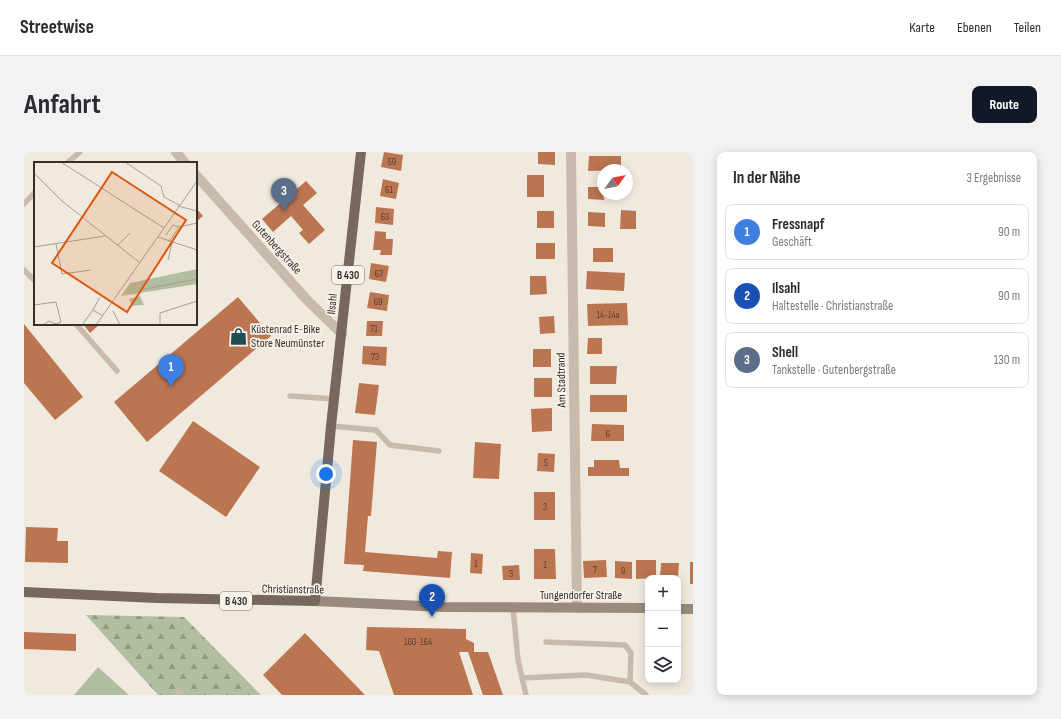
<!DOCTYPE html>
<html lang="de">
<head>
<meta charset="utf-8">
<style>
  :root { --surface:#fff; --page:#f2f2f3; --text:#2b2b33; --muted:#7c7c81; --line:#e1e1e2; --accent:#111827 }
  body { margin:0; font-family:"Sofia Sans Condensed",sans-serif; background:var(--page); color:var(--text) }
  .controls { position:absolute; right:12px; bottom:12px; display:grid; overflow:hidden; border-radius:8px; box-shadow:0 2px 10px #0003 }
  .controls button { width:36px; height:36px; display:grid; place-items:center; padding:0; border:0; border-bottom:1px solid var(--line); background:var(--surface); color:var(--text); font:20px sans-serif }
  .compass { position:absolute; left:573px; top:12px; width:36px; height:36px; border-radius:50%; background:var(--surface); box-shadow:0 2px 10px #0003; rotate:57deg }
  .you { position:absolute; left:302px; top:322px; width:14px; height:14px; margin:-10px; border:3px solid #fff; border-radius:50%; background:#1a73e8; box-shadow:0 0 0 6px #1a73e833 }
  .badge { display:grid; place-items:center; width:26px; height:26px; border-radius:50%; background:var(--accent); color:#fff; font-size:13px; font-weight:700 }
  .pin { position:absolute; translate:-50% -33px; filter:drop-shadow(0 1px 2px #0008) }
  .pin::after { content:''; position:absolute; top:21px; width:14px; height:12px; background:inherit; clip-path:polygon(0 0,100% 0,50% 100%) }
  .list { margin:0; padding:0; list-style:none }
  h2 { display:flex; justify-content:space-between; align-items:center; height:52px; margin:0; padding:0 16px; font-size:17px }
  h2 small { font-size:13px; font-weight:400; color:var(--muted) }
  .list li { display:grid; grid-template-columns:26px 1fr auto; gap:12px; align-items:center; box-sizing:border-box; height:56px; margin:0 8px 8px; padding:0 8px; border:1px solid var(--line); border-radius:8px }
  .list b { display:block; font-size:15px; white-space:nowrap }
  .list p { margin:0; font-size:13px; white-space:nowrap; color:var(--muted) }
  .list em { font-size:13px; font-style:normal; color:var(--muted) }
  .icon { flex:none; width:22px; height:22px; fill:none; stroke:currentColor; stroke-width:2; stroke-linecap:round; stroke-linejoin:round }
  .map { position:relative; flex:none; width:669px; height:543px; overflow:hidden; border-radius:8px }
  header { display:flex; align-items:center; gap:24px; box-sizing:border-box; height:56px; padding:0 20px; background:var(--surface); border-bottom:1px solid var(--line) }
  header strong { font-size:19px }
  nav { display:flex; gap:22px; margin-inline-start:auto; font-size:14px }
  .intro { display:flex; align-items:center; justify-content:space-between; box-sizing:border-box; height:96px; padding:0 24px }
  h1 { margin:0; font-size:28px }
  .button { padding:10px 18px; border-radius:8px; background:var(--accent); color:#fff; font-size:14px; font-weight:700 }
  main { display:flex; gap:24px; padding:0 24px }
  aside { flex:1; background:var(--surface); border-radius:8px; box-shadow:0 2px 10px #0003 }
  .map>svg:first-child { display:block }
  .forest { fill:url(#forest-firs) }
  .park { fill:#b1be9f }
  .building { fill:#bb7551 }
  .lines { fill:none; stroke-linecap:round; stroke-linejoin:round }
  .lane { stroke:#c8bbab; stroke-width:5.5 }
  .street { stroke:#c8bbab; stroke-width:10 }
  .secondary { stroke:#9b8a7c; stroke-width:10 }
  .primary { stroke:#77675c; stroke-width:10 }
  .labels { text-anchor:middle; stroke-width:3.5; stroke-linejoin:round; paint-order:stroke }
  .number-label { font-size:10px; fill:#574034 }
  .shield { fill:#f8f3ea; stroke:#706a64; stroke-width:1 }
  .shield-label { font-size:11px; font-weight:bold; fill:#362f2a }
  .street-label { font-size:12px; fill:#362f2a; stroke:#f8f3ea }
  .poi-label { font-size:12px; fill:#362f2a; stroke:#f8f3ea; text-anchor:start }
  .inset-road { fill:none; stroke:#a69f96; stroke-width:1 }
  .view { fill:#df570e; fill-opacity:0.15; stroke:#df570e; stroke-width:2 }
  .inset-edge { fill:none; stroke:#362f2a; stroke-width:2 }
</style>
</head>
<body>
<header>
<strong>Streetwise</strong>
<nav><a>Karte</a><a>Ebenen</a><a>Teilen</a></nav>
</header>
<div class="intro"><h1>Anfahrt</h1><a class="button">Route</a></div>
<main>
<div class="map">
<svg width="669" height="543" viewBox="0 0 669 543">
  <defs>
    <pattern id="forest-firs" width="22" height="20" patternUnits="userSpaceOnUse"><rect width="22" height="20" fill="#b1be9f"/><path d="M5 1l3.5 6h-7zM16 11l3.5 6h-7z" fill="#919b82"/></pattern>
  </defs>
  <rect width="100%" height="100%" fill="#f0eade"/>
  <path class="forest" d="M62,463L160,465L237,543H134Z"/>
  <path class="park" d="M74,515L105,543H50Z"/>
  <path class="building" d="M360,0L379,3L377,19L357,15Z
    M514,0H531V13L514,12Z
    M565,4H597V18L564,19Z
    M503,23H520V45H503Z
    M359,27L375,31L372,47L356,44Z
    M282,29L293,41L279,53L301,78L285,92L275,81L279,78L267,64L249,80L238,67Z
    M564,35H579L580,48L564,47Z
    M352,55L370,57L369,73L351,71Z
    M172,56L179,64L172,70Z
    M597,58L612,59V77H596Z
    M513,59H530V76H513Z
    M564,60L581,61V75L564,74Z
    M351,79L362,80V87H369L368,103H356L357,98H349Z
    M512,91H531V107H512Z
    M569,96H589V110H569Z
    M347,111L365,114L362,130L345,127Z
    M563,119L601,121L600,139L562,137Z
    M506,124H522L523,142L506,143Z
    M346,140L365,143L363,159L343,156Z
    M214,145L247,184L123,290L90,250Z
    M603,151L604,173L564,174L563,152Z
    M530,164L531,181L516,182L515,165Z
    M343,169H359L358,184H342Z
    M0,172L59,245L31,268L0,231Z
    M59,172H76L66,181Z
    M564,186H578V202H563Z
    M339,194L363,195L362,214L338,212Z
    M509,197H527V215H509Z
    M566,214H593L592,232H566Z
    M510,226H528V245H510Z
    M335,231L355,233L351,263L331,261Z
    M566,243H603V260H566Z
    M528,256V279L508,280L507,257Z
    M169,269L236,315L202,365L135,319Z
    M568,272L600,273V289H567Z
    M329,288L353,290L347,364H344L341,400L413,406L414,399L428,400L426,426L339,419L340,413L320,412Z
    M451,290L477,292L475,327L449,326Z
    M514,301L531,302L530,320L513,319Z
    M570,308H595L596,316H605V324H564V315H570Z
    M510,340H531V368H510Z
    M2,375L34,376L33,389H44V411L1,410Z
    M510,397H531L532,427H510Z
    M447,401L459,402L458,422L446,421Z
    M582,408L583,425L560,426L559,409Z
    M612,408H632V426L612,427Z
    M591,409L608,410V427L591,426Z
    M666,410H669V432H666Z
    M637,411H655L654,426H636Z
    M495,413L496,428H479L478,414Z
    M343,475L442,477V487L450,491V500H464L479,543H459L444,500H435L449,543H370L355,499L342,498Z
    M0,480L52,482V499L0,497Z
    M281,481L341,543H258L239,523Z"/>
  <g class="lines">
    <path class="lane" d="M43,11L56,0
      M0,52L11,40
      M0,118L11,129
      M52,172L93,219
      M266,244L311,247
      M307,274L352,278L366,293L415,299
      M489,456L494,508L502,543
      M522,490L601,493L607,501L606,530
      M498,526L562,523L606,530L622,543
      M153,539L157,543"/>
    <path class="street" d="M152,0L161,11
      M547,0L553,456
      M172,23L283,148L318,182"/>
    <path class="secondary" d="M291,449L420,455L624,456
      M654,457H669"/>
    <path class="primary" d="M0,440L133,446L291,449L307,274L337,0"/>
  </g>
  <defs>
    <symbol id="shop-bare" viewBox="-9 -9 18 18"><path d="M-5-2.5h2.3a2.7 3.5 0 0 1 5.4 0H5L5.5 6h-11ZM-1.5-2.5h3a1.5 2.3 0 0 0-3 0Z" fill="#234c54" stroke="#f8f3ea" stroke-width="2.5" paint-order="stroke"/></symbol>
  </defs>
  <g fill-rule="evenodd">
    <use href="#shop-bare" x="202" y="172" width="25" height="25"/>
  </g>
  <g class="labels">
    <g class="number-label">
      <text x="368" y="13">59</text>
      <text x="365" y="41">61</text>
      <text x="361" y="68">63</text>
      <text x="355" y="125">67</text>
      <text x="354" y="153">69</text>
      <text x="584" y="166">14-14a</text>
      <text x="350" y="180">71</text>
      <text x="351" y="208">73</text>
      <text x="584" y="285">6</text>
      <text x="522" y="314">5</text>
      <text x="521" y="358">3</text>
      <text x="452" y="415">1</text>
      <text x="521" y="416">1</text>
      <text x="571" y="421">7</text>
      <text x="599" y="422">9</text>
      <text x="487" y="425">3</text>
      <text x="394" y="493">160-164</text>
    </g>
    <g class="shield">
      <rect x="308" y="114" width="32" height="18" rx="3"/>
      <rect x="196" y="440" width="32" height="18" rx="3"/>
    </g>
    <g class="shield-label">
      <text x="324" y="127">B 430</text>
      <text x="212" y="453">B 430</text>
    </g>
    <g class="street-label">
      <text transform="translate(253 95) rotate(48)" y="4">Gutenbergstraße</text>
      <text transform="translate(308 152) rotate(-84)" y="4">Ilsahl</text>
      <text transform="translate(537 228) rotate(-91)" y="4">Am Stadtrand</text>
      <text transform="translate(269 437) rotate(1)" y="4">Christianstraße</text>
      <text x="557" y="447">Tungendorfer Straße</text>
    </g>
    <g class="poi-label">
      <text x="227" y="181">Küstenrad E-Bike<tspan x="227" dy="14">Store Neumünster</tspan></text>
    </g>
  </g>
  <g transform="translate(10 10)">
    <rect width="163" height="163" fill="#f0eade"/>
    <path d="M163,107V122L87,134L96,121Z" fill="#b1be9f"/>
    <path d="M106,134L110,143L98,144L95,137Z" fill="#b1be9f"/>
    <path class="inset-road" d="M27,0L130,66M91,0L127,24L130,35L145,43M0,11L28,39L106,101M144,44L163,49M132,73L139,63L145,65M124,75L163,88M135,80L145,65L163,61M22,82L28,112L57,108M83,84L96,71M0,85L71,74M134,98L138,81M106,128L163,117M0,143L22,140L27,160L22,162L15,159L9,163M59,148L66,135M79,149L86,163M48,163L59,148L69,154M62,163L163,19M126,163V151L163,139"/>
    <path class="view" d="M78,10L152,58L93,150L18,101Z"/>
    <rect width="163" height="163" class="inset-edge"/>
  </g>
</svg>
<div class="controls">
<button>+</button>
<button>−</button>
<button><svg class="icon" aria-label="layers" viewBox="0 0 24 24"><path d="M12 4l9 5-9 5-9-5zM3 14l9 5 9-5"/></svg></button>
</div>
<svg class="compass" viewBox="-18 -18 36 36"><path d="M0-13l5 13h-10z" fill="#e53935"/><path d="M0 13l5-13h-10z" fill="#7c7c81"/></svg>
<div class="you"></div>
<div class="pin badge" style="left:147px;top:235px;background:#3f7fe0">1</div>
<div class="pin badge" style="left:408px;top:465px;background:#1a4fb4">2</div>
<div class="pin badge" style="left:260px;top:59px;background:#5c6f8a">3</div>
</div>
<aside>
<h2>In der Nähe<small>3 Ergebnisse</small></h2>
<ul class="list">
<li><span class="badge" style="background:#3f7fe0">1</span><div><b>Fressnapf</b><p>Geschäft</p></div><em>90 m</em></li>
<li><span class="badge" style="background:#1a4fb4">2</span><div><b>Ilsahl</b><p>Haltestelle · Christianstraße</p></div><em>90 m</em></li>
<li><span class="badge" style="background:#5c6f8a">3</span><div><b>Shell</b><p>Tankstelle · Gutenbergstraße</p></div><em>130 m</em></li>
</ul>
</aside>
</main>
</body>
</html>
